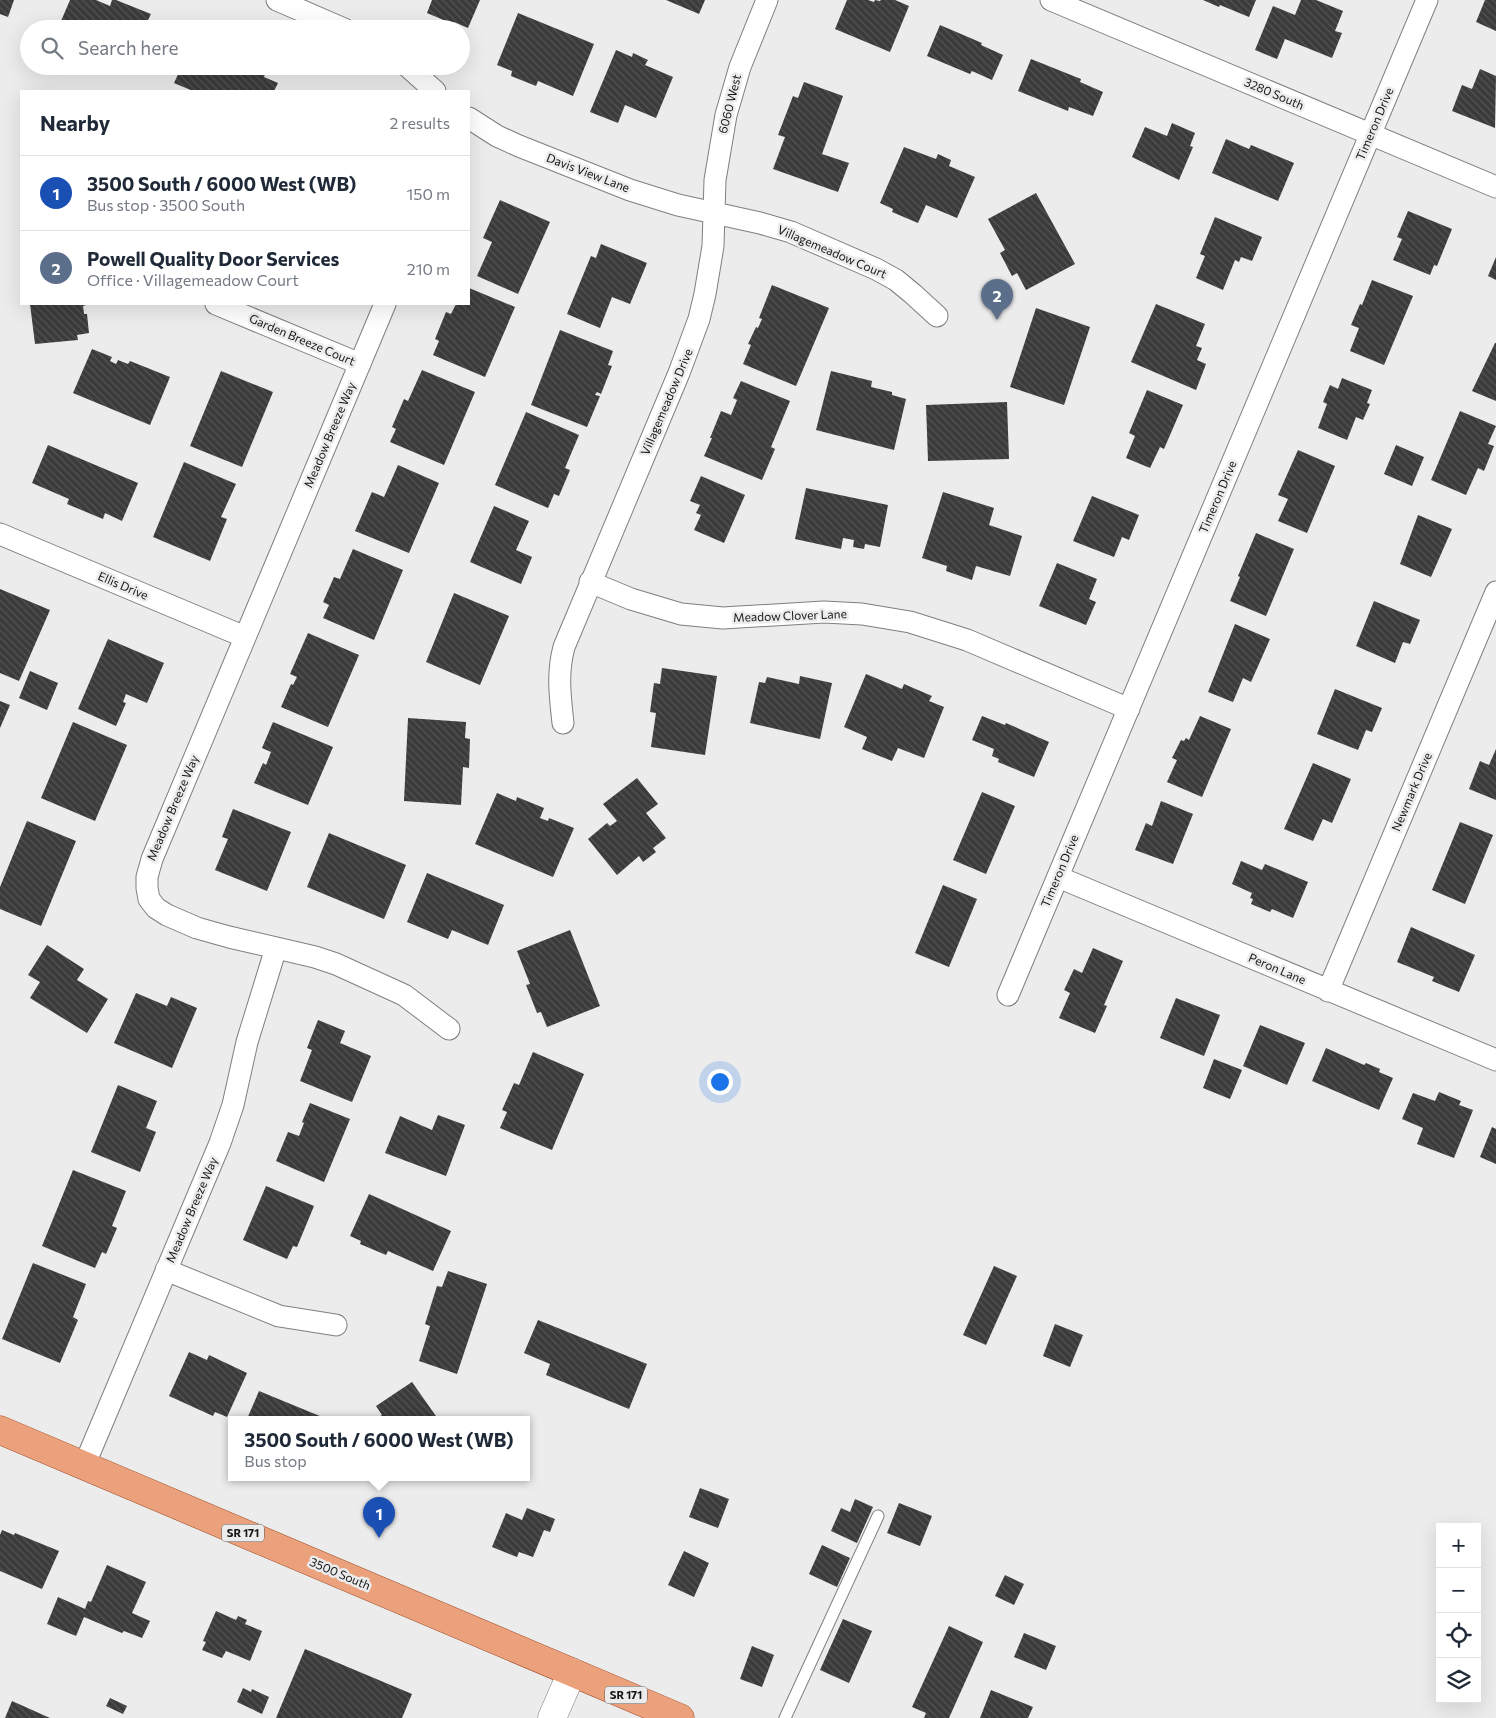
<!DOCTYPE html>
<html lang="en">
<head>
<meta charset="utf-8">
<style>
  :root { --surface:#fff; --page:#f6f6f7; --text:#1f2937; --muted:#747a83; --line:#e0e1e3; --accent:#1a73e8 }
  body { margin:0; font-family:Commissioner,sans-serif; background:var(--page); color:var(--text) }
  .controls { position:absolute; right:15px; bottom:15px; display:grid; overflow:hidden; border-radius:0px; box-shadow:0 5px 20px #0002 }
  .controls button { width:45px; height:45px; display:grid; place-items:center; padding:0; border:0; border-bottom:1px solid var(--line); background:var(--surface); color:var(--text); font:25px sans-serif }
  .you { position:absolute; left:719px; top:1081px; width:18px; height:18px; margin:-12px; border:4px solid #fff; border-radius:50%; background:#1a73e8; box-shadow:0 0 0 8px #1a73e833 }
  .badge { display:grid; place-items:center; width:32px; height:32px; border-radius:50%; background:var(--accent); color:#fff; font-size:16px; font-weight:700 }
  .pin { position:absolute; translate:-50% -41px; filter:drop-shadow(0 1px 2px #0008) }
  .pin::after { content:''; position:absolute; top:26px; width:18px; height:15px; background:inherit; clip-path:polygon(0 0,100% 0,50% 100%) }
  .popup { position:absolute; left:228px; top:1416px; width:302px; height:65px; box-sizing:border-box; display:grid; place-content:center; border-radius:0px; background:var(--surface); filter:drop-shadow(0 1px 4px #0005); font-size:16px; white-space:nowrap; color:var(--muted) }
  .popup b { font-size:19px; color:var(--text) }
  .popup::after { content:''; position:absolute; left:50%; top:100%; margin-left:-10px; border:10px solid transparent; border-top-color:var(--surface) }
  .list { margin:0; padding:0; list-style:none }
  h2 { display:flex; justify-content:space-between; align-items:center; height:65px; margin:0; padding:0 20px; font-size:21px }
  h2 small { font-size:16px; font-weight:400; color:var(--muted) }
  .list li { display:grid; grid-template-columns:32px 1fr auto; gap:15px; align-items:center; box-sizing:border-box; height:75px; padding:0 20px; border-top:1px solid var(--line) }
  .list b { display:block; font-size:19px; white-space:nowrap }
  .list p { margin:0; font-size:16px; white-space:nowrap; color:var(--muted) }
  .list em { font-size:16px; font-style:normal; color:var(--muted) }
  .icon { flex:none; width:28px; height:28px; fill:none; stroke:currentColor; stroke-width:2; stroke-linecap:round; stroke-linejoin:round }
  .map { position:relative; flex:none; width:1496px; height:1718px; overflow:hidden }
  .search { position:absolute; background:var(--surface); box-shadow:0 5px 20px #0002; left:20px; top:20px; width:450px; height:55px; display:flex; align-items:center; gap:12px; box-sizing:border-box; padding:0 18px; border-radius:28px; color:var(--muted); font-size:19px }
  .panel { position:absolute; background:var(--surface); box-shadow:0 5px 20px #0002; left:20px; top:90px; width:450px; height:215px; border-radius:0px }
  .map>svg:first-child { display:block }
  .building { fill:url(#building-back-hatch) }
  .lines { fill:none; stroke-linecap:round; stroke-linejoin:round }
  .service-casing { stroke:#7f7f80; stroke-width:13 }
  .minor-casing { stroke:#7f7f80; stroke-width:23 }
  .tertiary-casing { stroke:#7f7f80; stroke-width:29 }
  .primary-casing { stroke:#994720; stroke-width:29 }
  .service { stroke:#fff; stroke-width:11 }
  .minor { stroke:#fff; stroke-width:21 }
  .tertiary { stroke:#fff; stroke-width:28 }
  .primary { stroke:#eca17d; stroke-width:28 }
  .labels { text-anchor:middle; stroke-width:5; stroke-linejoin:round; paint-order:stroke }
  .shield { fill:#ececed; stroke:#565656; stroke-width:1 }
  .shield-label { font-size:11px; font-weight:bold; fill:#151516 }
  .street-label { font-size:12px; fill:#151516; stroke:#ececed }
</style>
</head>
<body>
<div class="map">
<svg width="1496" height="1718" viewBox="0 0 1496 1718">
  <defs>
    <pattern id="building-back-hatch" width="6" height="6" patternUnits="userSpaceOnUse" patternTransform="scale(1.25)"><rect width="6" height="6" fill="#3b3b3c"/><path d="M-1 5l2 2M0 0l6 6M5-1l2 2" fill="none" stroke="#545455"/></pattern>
  </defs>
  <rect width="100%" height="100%" fill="#ececed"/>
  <path class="building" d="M0,0H14L8,17L0,14Z
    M70,0H96L110,6L112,0H116L151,14L148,20L163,26L162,29H60L58,28Z
    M432,0H480L468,28L454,22L453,24L427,13Z
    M666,0H705L699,14Z
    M847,0H868L874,2L875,0L880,1L881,0H895L909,6L890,52L835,29Z
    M1203,0H1256L1249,17L1220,5L1219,7Z
    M1301,0H1316L1343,11L1335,31L1342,33L1332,58L1285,39L1277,59L1255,50L1273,6L1295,15Z
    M1485,0H1496V31L1476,22Z
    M518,13L594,44L573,96L538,81L536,86L511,76L512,71L497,65Z
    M940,25L982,43L981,45L1003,55L992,80L972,71L970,74L927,56Z
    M616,50L632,57L633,53L648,60L645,65L673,77L656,118L625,105L618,123L590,112Z
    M1031,59L1081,79L1080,82L1103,92L1093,116L1069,107L1068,111L1018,91Z
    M182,66H254L266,71L264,77L278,83L274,91H193L174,83Z
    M1480,69L1496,76L1495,128L1452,111L1462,85L1472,89Z
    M804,82L843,96L822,154L849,163L838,192L773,169L785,137L778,135L793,96L798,98Z
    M1172,123L1195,133L1190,146L1193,147L1179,180L1132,157L1145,127L1167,136Z
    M1226,139L1249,149L1251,145L1294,163L1278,201L1212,173Z
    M904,147L936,159L938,154L951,160L949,166L975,177L957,218L926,205L918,223L892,212L893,209L880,203Z
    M1036,193L1075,264L1026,290L1017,273L1012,276L1000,253L1005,250L988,219Z
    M500,200L550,222L518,294L477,276L492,242L483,238Z
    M1408,211L1452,229L1437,266L1434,265L1430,275L1393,260L1402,239L1397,237Z
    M1215,217L1262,237L1252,261L1241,257L1239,262L1235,260L1223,290L1196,278L1205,256L1200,254Z
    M601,244L647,263L630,304L612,297L600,328L567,314L591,256L596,258Z
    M1496,257V280L1488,276Z
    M1372,280L1413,296L1384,365L1350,351L1359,328L1351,325L1360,304L1362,305Z
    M772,285L829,308L796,386L743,364L751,345L748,344L756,327L758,328L762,319L759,318Z
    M469,288L515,307L485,377L433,355L439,341L435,339L446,312L451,314L456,304H469Z
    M30,304H86V305L83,306L84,314H87L89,333L77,335L78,340L35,344Z
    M1156,304L1205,324L1196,346L1202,348L1197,360L1206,364L1196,390L1131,362Z
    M1036,308L1090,327L1064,405L1010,387Z
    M560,330L613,351L608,365L612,366L601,394L597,392L595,395L600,396L587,427L531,405Z
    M1495,343H1496V401L1472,391Z
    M92,349L112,357L110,361L116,364L118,360L128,364L130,361L170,377L150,425L73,393Z
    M422,370L475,392L444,465L390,442L396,429L392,427L404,399L408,401Z
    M221,371L273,392L242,467L190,446Z
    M831,371L872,381L871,387L892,392V395L906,399L894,450L816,430Z
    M1342,378L1372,390L1367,403L1370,404L1363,420L1356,417L1347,440L1318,428L1327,404L1323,402L1330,385L1338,389Z
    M741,381L790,401L771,447L775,449L762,480L704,456L712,438H710L721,411L731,415L737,400L733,398Z
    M1147,390L1183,405L1164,449L1160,447L1150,468L1126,458L1135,436L1129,433Z
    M1007,402L1009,459L928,461L926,405Z
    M1460,411L1496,426L1488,444L1494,446L1484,471L1478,468L1466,495L1431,480Z
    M526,412L579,435L565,468L570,470L559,496L554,494L548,508L495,485Z
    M48,445L138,483L122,521L105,513L103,519L67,504L69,499L32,483Z
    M1396,445L1424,457L1412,486L1384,474Z
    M1298,450L1335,466L1307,533L1278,521L1288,499L1278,495Z
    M184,462L236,484L221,517L227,519L210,561L153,537Z
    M398,465L439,483L409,553L355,531L372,492L384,497Z
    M701,476L745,495L724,543L694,530L701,515L696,513L700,505L690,501Z
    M806,488L888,505L880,547L865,544L864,549L853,547L854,540L843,538L841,549L795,539Z
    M943,492L994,508L989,525L1022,536L1010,576L976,566L972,580L946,571L947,566L922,558Z
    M1092,496L1139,515L1129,540L1122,537L1114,557L1073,541Z
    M494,506L529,521L516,550L532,557L521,584L470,562Z
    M1418,515L1452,529L1431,577L1400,564Z
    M1256,533L1294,549L1266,616L1230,601L1240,577L1238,576Z
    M353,549L403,570L374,640L323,618L329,605L323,602L334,577L340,579Z
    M1057,563L1097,579L1089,599L1096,602L1086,625L1039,606Z
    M0,589L50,610L19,681L0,673Z
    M454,593L509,616L480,685L426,662Z
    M1374,601L1420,620L1410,644L1403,642L1395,663L1356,646Z
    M1235,624L1270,639L1251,682L1243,678L1233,702L1208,692Z
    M308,633L359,655L328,727L281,707L291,684L293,685L297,677L290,674Z
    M108,639L164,663L147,703L126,694L123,702L126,703L116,726L78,709Z
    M662,668L717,676L705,755L651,747L656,713L650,712L654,683L660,684Z
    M30,671L58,683L47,710L19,698Z
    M866,674L902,689L904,684L932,696L929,701L944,707L924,758L898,748L892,761L862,749L867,737L844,727Z
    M800,676L832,683L820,739L750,723L759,682L765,683L767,677L799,684Z
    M1335,689L1382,708L1372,732L1366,730L1358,750L1317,734Z
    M0,701L10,705L0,728Z
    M982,716L1005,725L1006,723L1049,742L1034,777L998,762L999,759L992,756L994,749L972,740Z
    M1200,716L1231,729L1202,797L1167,782L1177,760L1172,758L1181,740L1184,741L1186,738L1189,740Z
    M408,718L466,722L465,738L470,739L469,768L463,767L461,805L404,801Z
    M73,722L127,745L95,821L41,798Z
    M273,722L333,747L308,805L254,783L263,763L266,765L271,752L262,748Z
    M1496,749V800L1469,789L1480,761L1489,765Z
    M1313,763L1351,779L1332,823L1323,819L1313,841L1284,829Z
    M637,778L658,804L646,813L666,838L653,848L656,852L643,862L639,856L617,875L588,839L607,823L610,826L617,821L603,804Z
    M982,792L1015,806L986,874L953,860Z
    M497,793L516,801L517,797L544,808L540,818L548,821L549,818L574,828L553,877L475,844Z
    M1161,801L1193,814L1173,864L1135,850L1146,823L1152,826Z
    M233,809L291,832L267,891L215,870L228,839L222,837Z
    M27,821L76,841L41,926L0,909V887Z
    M1460,822L1493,835L1465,904L1432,890Z
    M329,833L406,865L384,919L307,887Z
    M1241,861L1262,870L1265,864L1308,882L1293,918L1272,909L1270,912L1251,904L1253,899L1250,898L1252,893L1232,884Z
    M427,873L504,905L488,945L452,930L448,939L407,922Z
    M943,885L977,899L949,967L915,953Z
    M1411,927L1475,955L1459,992L1432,981L1434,977L1397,962Z
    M570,930L600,1006L547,1027L541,1012L537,1013L526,985L530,984L517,951Z
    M47,945L84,969L77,980L108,999L87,1033L30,998L40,982L28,975Z
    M1093,948L1123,961L1104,1005L1107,1006L1095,1033L1059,1018L1070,993L1064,990L1074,969L1082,973Z
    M136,993L167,1006L171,997L197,1008L172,1068L114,1043Z
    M1176,998L1220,1015L1204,1056L1160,1038Z
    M318,1020L345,1031L340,1043L371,1056L352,1102L300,1081L312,1050L307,1048Z
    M1260,1025L1305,1043L1287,1085L1243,1066Z
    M1326,1048L1364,1065L1366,1063L1380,1069L1379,1072L1393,1078L1379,1110L1312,1081Z
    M533,1052L584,1074L552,1150L500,1128L507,1112L502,1110L514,1083L519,1085Z
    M1214,1059L1242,1070L1230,1099L1203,1088Z
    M118,1085L157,1101L146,1128L156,1132L140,1172L91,1152Z
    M1439,1092L1461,1101L1459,1105L1473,1110L1454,1158L1417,1144L1423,1128L1402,1119L1413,1093L1435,1101Z
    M310,1103L350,1119L324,1182L276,1161L288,1132L299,1136L304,1123L302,1122Z
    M438,1115L465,1125L446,1176L385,1153L400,1116L432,1130Z
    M1492,1127L1496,1129V1164L1480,1157Z
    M73,1170L126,1191L112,1226L117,1228L106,1254L102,1252L95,1268L42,1246Z
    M266,1186L314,1206L297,1247L293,1246L287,1259L243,1240Z
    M369,1194L451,1231L433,1271L388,1251L386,1255L360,1244L361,1241L350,1236Z
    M33,1263L86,1284L73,1317L78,1320L60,1363L2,1339Z
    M994,1266L1017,1276L986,1345L963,1335Z
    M448,1271L487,1284L457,1374L419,1361L430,1326L425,1324L437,1286L442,1287Z
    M538,1320L647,1364L629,1409L546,1375L550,1364L524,1353Z
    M1055,1324L1083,1335L1070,1367L1043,1356Z
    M189,1352L207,1360L209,1355L247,1373L227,1417L215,1412L213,1416L169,1396Z
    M412,1382L438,1419H376L382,1415L376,1406Z
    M259,1391L327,1419H247Z
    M700,1488L729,1499L718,1528L689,1517Z
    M855,1499L873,1507L857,1543L831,1531L841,1508L850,1512Z
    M899,1503L932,1516L920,1546L887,1533Z
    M527,1508L555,1519L550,1532L544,1530L533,1557L519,1552L517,1557L492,1547L506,1513L522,1520Z
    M2,1530L14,1535L15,1533L59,1551L42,1589L0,1571V1535Z
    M822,1545L850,1558L837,1587L809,1574Z
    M684,1551L709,1563L694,1597L668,1585Z
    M107,1565L146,1582L132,1613L150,1621L142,1638L124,1631L122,1633L84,1617L76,1636L47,1624L58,1597L85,1609L88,1601L91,1602Z
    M1005,1575L1024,1584L1014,1605L995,1596Z
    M216,1611L236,1620L238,1616L247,1620L245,1624L262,1631L250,1661L226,1651L222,1658L202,1650L206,1642L203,1641Z
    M843,1619L872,1631L849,1683L820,1670Z
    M949,1626L983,1642L949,1718H924L926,1713L912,1707Z
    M1024,1633L1056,1646L1046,1670L1014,1657Z
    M752,1646L774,1655L762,1687L740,1679Z
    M305,1649L412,1694L402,1718H276Z
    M243,1688L251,1692L252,1689L269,1697L262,1714L237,1702Z
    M991,1690L1033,1707L1028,1718H980Z
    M110,1698L127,1706L123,1714L106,1706Z
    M12,1701L50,1718H5Z"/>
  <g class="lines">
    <defs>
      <path id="service" d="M785,1718L878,1516"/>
      <path id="minor" d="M277,0L344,29
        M1051,0L1496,187
        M407,66L435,91
        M469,118L497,136L519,146L630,190L678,205L760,223L791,232L876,269L896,280L913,294L937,316
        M216,304L360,364
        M385,304L152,859L147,877V888L149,899L156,908L167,915L197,928L229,937L315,957L336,964L404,995L449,1029
        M0,534L245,637
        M590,582L631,599L681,614L723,618L824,612L862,614L910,622L967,640L1129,709
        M563,723C560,696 557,673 564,647L679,373L699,319L705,294L713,246L715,180L726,115L740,67L767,0
        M1058,877L1496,1060
        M1328,991L1496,592
        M1008,995L1427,0
        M166,1270L279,1316L336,1325
        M84,1466L220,1143L233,1105L247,1042L276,948"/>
      <path id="tertiary" d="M552,1718L572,1672"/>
      <path id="primary" d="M0,1430L680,1718"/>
    </defs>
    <use href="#service" class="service-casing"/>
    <use href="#minor" class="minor-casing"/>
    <use href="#tertiary" class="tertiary-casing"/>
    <use href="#primary" class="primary-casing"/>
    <use href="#service" class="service"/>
    <use href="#minor" class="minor"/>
    <use href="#tertiary" class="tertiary"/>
    <use href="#primary" class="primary"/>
  </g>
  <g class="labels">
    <g class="shield">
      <rect x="222" y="1524.5" width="42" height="17" rx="4"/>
      <rect x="605" y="1686.5" width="42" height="17" rx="4"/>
    </g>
    <g class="shield-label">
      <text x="243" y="1537">SR 171</text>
      <text x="626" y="1699">SR 171</text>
    </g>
    <g class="street-label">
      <text transform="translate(1274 94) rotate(23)" y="4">3280 South</text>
      <text transform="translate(730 104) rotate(-76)" y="4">6060 West</text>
      <text transform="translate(1375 124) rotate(-67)" y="4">Timeron Drive</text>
      <text transform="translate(588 173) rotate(21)" y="4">Davis View Lane</text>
      <text transform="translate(832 252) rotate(23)" y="4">Villagemeadow Court</text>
      <text transform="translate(302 340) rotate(23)" y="4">Garden Breeze Court</text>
      <text transform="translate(667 402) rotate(-67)" y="4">Villagemeadow Drive</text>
      <text transform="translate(330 435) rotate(-67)" y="4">Meadow Breeze Way</text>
      <text transform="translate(1218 497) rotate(-67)" y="4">Timeron Drive</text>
      <text transform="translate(123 586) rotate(23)" y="4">Ellis Drive</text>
      <text transform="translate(790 616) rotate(-2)" y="4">Meadow Clover Lane</text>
      <text transform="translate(1412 792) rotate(-67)" y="4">Newmark Drive</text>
      <text transform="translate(173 808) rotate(-67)" y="4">Meadow Breeze Way</text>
      <text transform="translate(1060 871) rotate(-67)" y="4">Timeron Drive</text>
      <text transform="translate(1277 969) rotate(23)" y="4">Peron Lane</text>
      <text transform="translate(192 1210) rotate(-67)" y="4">Meadow Breeze Way</text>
      <text transform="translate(340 1574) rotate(23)" y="4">3500 South</text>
    </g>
  </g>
</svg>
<div class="controls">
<button>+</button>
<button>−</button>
<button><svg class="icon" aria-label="locate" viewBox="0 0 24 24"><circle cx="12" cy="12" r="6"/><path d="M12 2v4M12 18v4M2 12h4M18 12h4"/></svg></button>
<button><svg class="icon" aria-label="layers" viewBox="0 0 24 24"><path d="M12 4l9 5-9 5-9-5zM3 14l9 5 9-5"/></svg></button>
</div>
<div class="you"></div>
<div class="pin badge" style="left:379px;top:1538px;background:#1a4fb4">1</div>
<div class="popup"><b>3500 South / 6000 West (WB)</b>Bus stop</div>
<div class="pin badge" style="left:997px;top:320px;background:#5c6f8a">2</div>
<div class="search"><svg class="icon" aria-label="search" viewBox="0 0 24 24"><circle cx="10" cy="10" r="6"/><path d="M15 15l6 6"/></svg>Search here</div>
<section class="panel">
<h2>Nearby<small>2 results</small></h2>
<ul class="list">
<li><span class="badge" style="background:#1a4fb4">1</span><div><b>3500 South / 6000 West (WB)</b><p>Bus stop · 3500 South</p></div><em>150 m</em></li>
<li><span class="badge" style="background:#5c6f8a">2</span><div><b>Powell Quality Door Services</b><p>Office · Villagemeadow Court</p></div><em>210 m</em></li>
</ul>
</section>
</div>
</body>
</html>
